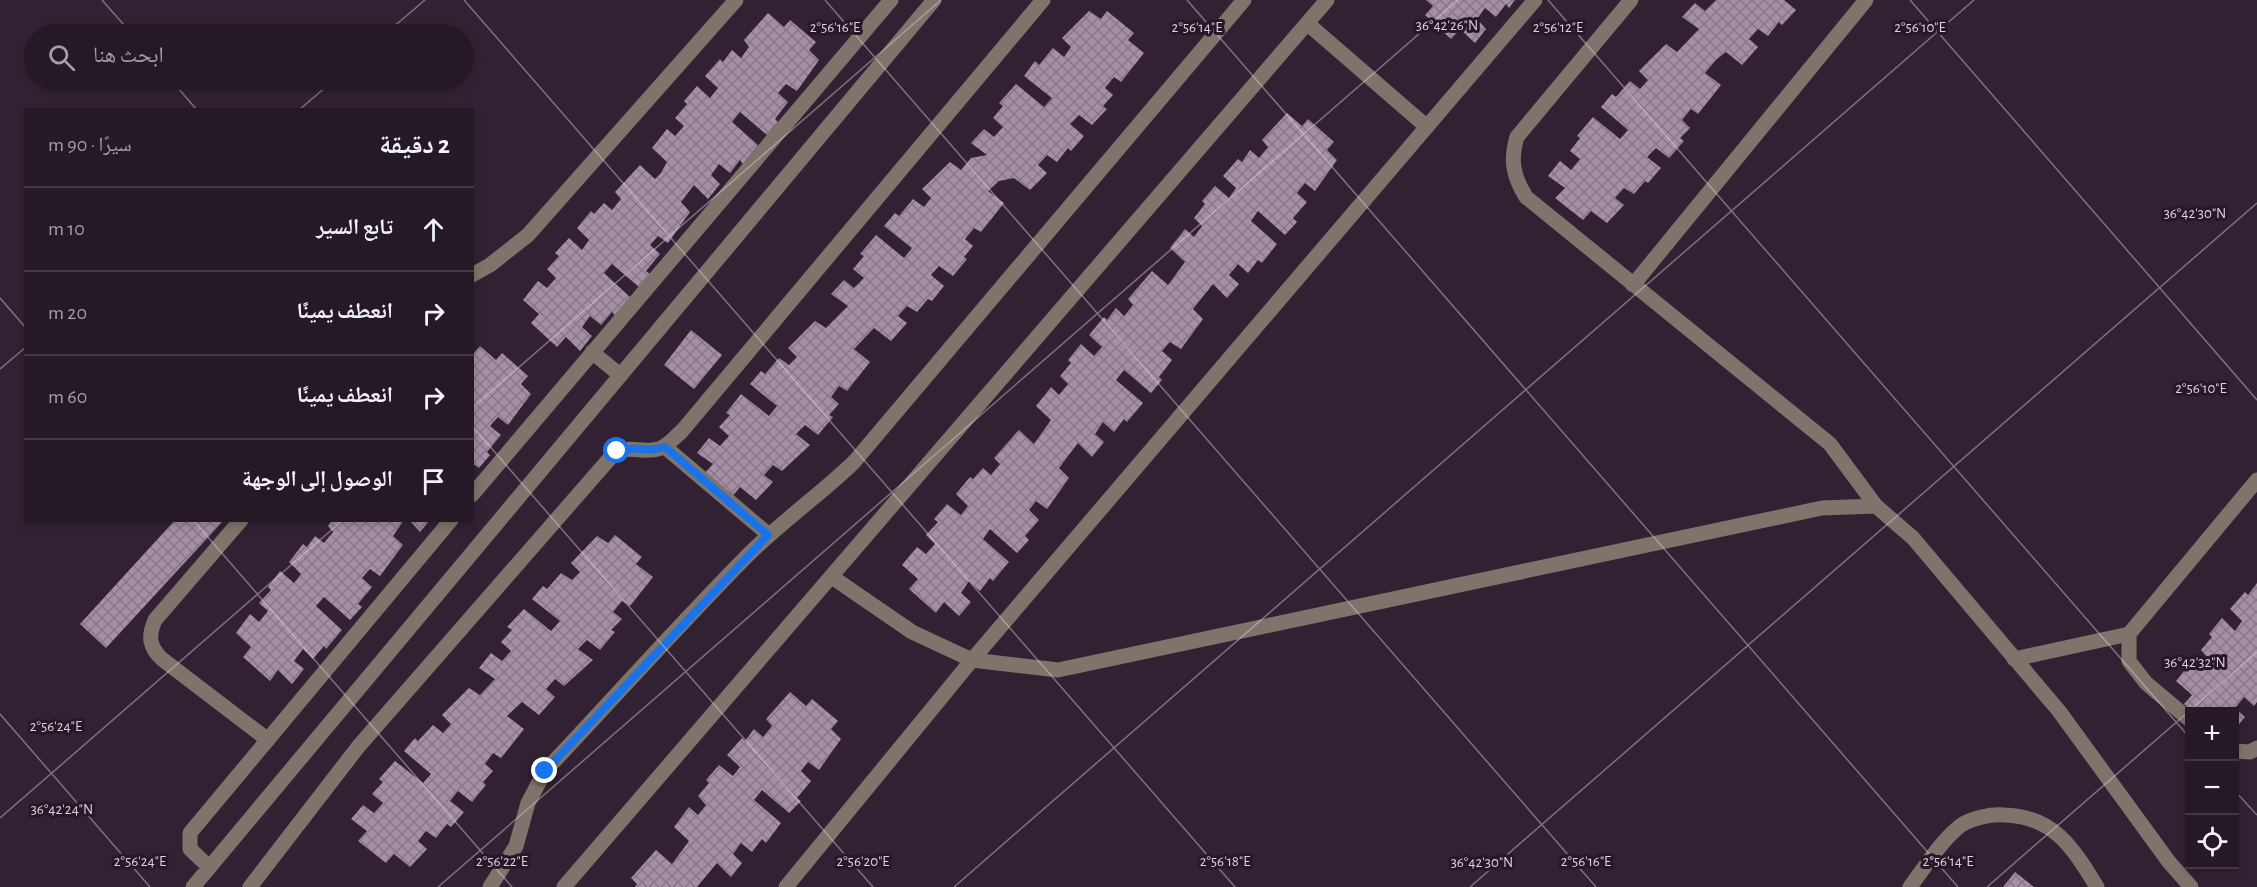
<!DOCTYPE html>
<html lang="ar">
<head>
<meta charset="utf-8">
<style>
  :root { --surface:#261926; --page:#322632; --text:#f1f3f6; --muted:#a4a0a7; --line:#423843 }
  body { margin:0; font-family:"Alegreya Sans","Noto Naskh Arabic",sans-serif; background:var(--page); color:var(--text); direction:rtl }
  .controls { position:absolute; right:18px; bottom:18px; display:grid; overflow:hidden; border-radius:0px; box-shadow:0 3px 9px #0003 }
  .controls button { width:54px; height:54px; display:grid; place-items:center; padding:0; border:0; border-bottom:2px solid var(--line); background:var(--surface); color:var(--text); font:30px sans-serif }
  .stop { position:absolute; width:18px; height:18px; margin:-14px; border:4px solid #1a73e8; border-radius:50%; background:#fff }
  .stop.end { background:#1a73e8; border-color:#fff; box-shadow:0 2px 6px #0008 }
  .list { margin:0; padding:0; list-style:none }
  h2 { display:flex; justify-content:space-between; align-items:center; height:78px; margin:0; padding:0 24px; font-size:26px }
  h2 small { font-size:20px; font-weight:400; color:var(--muted) }
  .list li { display:grid; grid-template-columns:39px 1fr auto; gap:18px; align-items:center; box-sizing:border-box; height:84px; padding:0 24px; border-top:2px solid var(--line) }
  .list b { display:block; font-size:22px; white-space:nowrap }
  .list em { font-size:20px; font-style:normal; color:var(--muted) }
  .icon { flex:none; width:33px; height:33px; fill:none; stroke:currentColor; stroke-width:2; stroke-linecap:round; stroke-linejoin:round }
  .map { position:relative; flex:none; width:2257px; height:887px; overflow:hidden; direction:ltr }
  .search { position:absolute; background:var(--surface); box-shadow:0 3px 9px #0003; left:24px; top:24px; width:450px; height:66px; display:flex; align-items:center; gap:15px; box-sizing:border-box; padding:0 21px; border-radius:33px; color:var(--muted); font-size:22px }
  .panel { position:absolute; background:var(--surface); box-shadow:0 3px 9px #0003; left:24px; top:108px; width:450px; height:414px; border-radius:0px; direction:rtl }
  .map>svg:first-child { display:block }
  .building { fill:url(#building-cross-hatch) }
  .lines { fill:none; stroke-linecap:round; stroke-linejoin:round }
  .minor { stroke:#7f746c; stroke-width:15 }
  .route { stroke:#1a73e8; stroke-width:8 }
  .ticks { fill:none; stroke:#ddd1dd; stroke-width:1.5; stroke-opacity:0.45 }
  .ticks-label { font-size:15px; text-anchor:middle; fill:#ddd1dd; stroke:#281729; stroke-width:6; stroke-linejoin:round; paint-order:stroke }
</style>
</head>
<body>
<div class="map">
<svg width="2257" height="887" viewBox="0 0 2257 887">
  <defs>
    <pattern id="building-cross-hatch" width="8" height="8" patternUnits="userSpaceOnUse" patternTransform="scale(1.5)"><rect width="8" height="8" fill="#a58fa5"/><path d="M0 0l8 8M0 8l8-8" fill="none" stroke="#877787"/></pattern>
  </defs>
  <rect width="100%" height="100%" fill="#322133"/>
  <path class="building" d="M1426,0H1515L1509,8L1506,4L1496,17L1485,8L1477,19L1486,29L1475,43L1460,29L1451,39L1425,15L1433,6Z
    M1716,0H1784L1796,10L1782,25L1779,22L1768,36L1758,29L1749,39L1758,47L1742,65L1726,52L1716,60L1705,73L1721,85L1698,114L1691,109L1682,120L1690,128L1680,138L1684,141L1669,158L1656,148L1647,157L1661,168L1648,183L1645,181L1634,194L1624,188L1615,198L1624,205L1607,223L1591,211L1583,220L1555,198L1565,188L1548,176L1560,161L1571,170L1580,159L1570,151L1580,138L1577,136L1593,117L1620,139L1628,130L1601,107L1612,94L1616,97L1630,81L1640,89L1648,80L1639,71L1666,44L1677,52L1699,29L1682,17L1695,3L1705,11Z
    M1089,11L1101,19L1107,11L1134,33L1128,40L1144,53L1121,82L1114,77L1105,88L1113,95L1103,106L1107,109L1092,125L1079,115L1070,124L1084,136L1071,151L1068,148L1057,162L1047,155L1038,165L1047,173L1030,190L1014,178L999,181L988,191L1004,203L981,232L974,228L965,239L973,246L964,257L967,259L953,276L939,266L931,275L944,286L932,301L928,299L917,312L907,306L898,316L907,323L891,341L874,328L854,349L870,362L847,391L839,386L831,397L839,404L829,415L833,417L818,435L805,425L796,434L810,445L782,471L773,465L764,475L773,482L756,500L740,487L732,497L704,474L713,464L697,453L709,438L720,446L729,436L719,427L730,415L726,413L741,394L769,416L777,406L750,384L761,371L765,374L779,358L789,365L797,357L788,348L815,321L826,328L848,306L831,294L844,280L854,288L864,278L853,269L864,256L860,254L876,235L904,258L912,248L884,226L895,213L899,216L913,199L924,207L931,198L922,189L950,162L961,170L971,158L987,155L971,143L984,129L994,137L1003,127L993,118L1003,106L999,103L1016,84L1044,107L1052,98L1024,76L1035,61L1039,65L1053,48L1064,57L1071,47L1062,38Z
    M768,13L784,27L790,20L816,42L809,50L819,60L797,91L786,84L778,93L788,102L775,119L778,122L767,135L740,112L732,122L758,145L743,164L740,160L730,173L719,164L711,175L720,184L708,199L694,185L681,202L690,212L668,243L658,236L650,245L660,254L646,271L650,274L639,287L612,264L604,273L630,297L615,316L612,312L601,325L590,316L582,327L592,336L580,351L566,337L557,347L531,323L539,314L523,300L538,281L547,288L556,278L547,269L559,256L555,253L569,238L582,250L589,240L577,228L591,211L594,214L604,203L612,210L621,199L615,192L640,165L655,179L661,173L667,162L652,148L667,129L675,136L684,126L675,118L687,104L684,101L697,86L710,98L718,88L705,76L720,59L723,62L732,50L741,58L749,47L744,40Z
    M1287,113L1302,126L1308,119L1334,142L1327,150L1337,160L1315,191L1305,183L1297,193L1307,202L1293,218L1297,222L1285,235L1258,211L1251,221L1277,244L1262,263L1258,260L1248,273L1238,264L1229,275L1239,284L1227,298L1213,284L1193,309L1203,319L1181,349L1170,342L1162,351L1172,360L1159,377L1162,380L1151,393L1124,370L1116,380L1143,403L1127,422L1124,419L1114,432L1103,422L1095,434L1104,442L1092,457L1078,443L1059,468L1069,478L1047,509L1036,501L1029,510L1039,520L1025,536L1029,540L1017,553L990,529L983,539L1009,562L993,581L990,578L980,591L969,581L961,593L971,602L959,616L944,602L936,613L909,589L918,579L902,565L917,547L926,554L935,544L926,535L938,522L934,519L947,504L961,515L968,506L956,494L970,477L973,479L983,468L991,475L1000,464L994,458L1019,430L1034,444L1051,420L1036,406L1051,387L1059,395L1068,384L1060,376L1071,363L1068,360L1081,344L1094,356L1102,347L1089,335L1104,317L1107,320L1116,308L1124,316L1133,305L1128,299L1152,271L1168,285L1185,262L1170,248L1185,229L1194,237L1202,226L1194,218L1205,204L1202,201L1215,186L1229,198L1236,188L1223,176L1238,159L1242,162L1250,150L1259,158L1268,147L1262,140Z
    M691,330L722,355L694,389L664,365Z
    M480,346L496,360L502,353L528,376L521,384L531,394L508,425L498,417L490,426L501,435L487,452L490,455L479,468L472,463V355Z
    M175,520H224L106,648L80,624Z
    M332,520H404L393,536L403,545L380,576L370,569L362,578L372,587L358,604L362,607L350,620L324,597L316,606L342,630L326,649L324,646L313,659L303,649L294,661L304,669L292,684L278,670L270,681L243,657L251,647L236,633L250,614L259,622L268,611L259,603L271,590L268,587L280,571L294,583L301,574L289,562L303,544L307,547L315,536L324,543L333,532L328,526Z
    M409,520H430L420,532Z
    M615,535L642,557L636,564L653,577L630,606L622,601L613,612L622,619L611,630L615,632L600,650L587,640L578,649L593,660L564,686L555,679L546,689L555,697L539,715L522,702L507,716L524,729L501,758L493,753L485,764L493,771L483,782L486,785L472,802L458,791L450,801L464,812L451,827L447,824L436,838L426,831L418,841L427,849L410,867L394,854L386,863L358,841L367,831L351,819L363,805L374,813L383,803L372,794L383,782L379,779L395,761L423,783L431,774L404,751L415,738L418,741L433,725L443,733L451,724L442,715L469,688L480,695L495,679L479,668L491,653L502,661L511,651L501,642L512,630L507,627L524,609L551,631L560,621L532,599L543,586L547,589L561,573L572,580L580,572L571,563L597,536L608,543Z
    M2257,583V702L2254,706L2244,697L2235,708L2245,717L2235,729V711H2192L2184,704L2192,695L2176,681L2191,662L2200,669L2209,659L2201,650L2212,637L2209,634L2222,618L2235,631L2242,621L2230,609L2245,592L2248,595Z
    M790,692L806,706L812,699L838,721L831,729L841,739L819,770L808,762L801,771L811,781L797,798L801,801L789,813L762,790L754,800L781,823L766,843L762,839L752,852L741,843L733,854L742,863L731,877L717,863L697,887H635L637,884L631,878L656,850L672,864L689,841L674,827L689,807L698,815L706,805L698,796L709,783L706,780L719,765L733,776L740,767L727,755L742,738L745,741L754,729L763,737L772,726L766,719Z
    M2015,872L2034,887H2003Z"/>
  <g class="lines">
    <path class="minor" d="M1631,0L1517,137C1510,160 1513,176 1526,197L1830,444L1876,506
      M1308,24L1427,127
      M472,275L490,265L528,235L736,0
      M1633,285L1866,0
      M592,352L620,375
      M665,447L769,535
      M472,495L891,0
      M241,520L155,620C148,636 149,647 162,659L268,740
      M832,577L912,632L972,660L1058,670L1822,508L1876,506L1913,538L2059,711L2169,862L2191,887
      M2014,659L2129,634
      M2190,720L2146,683L2129,661V634L2257,480
      M2234,751L2250,752L2257,748
      M208,866L190,849V833L451,520
      M193,887L934,0
      M250,887L358,747L611,457C626,442 641,454 658,449C667,447 674,438 682,431L1043,0
      M490,887L516,846L528,803L545,771C612,700 677,627 745,558C779,523 819,496 854,462L1244,0
      M564,887L1327,0
      M786,887L972,660L1535,0
      M1910,887C1925,867 1940,842 1960,826C1971,818 1991,814 2004,815C2054,816 2073,848 2097,887"/>
  </g>
  <g class="lines">
    <path class="route" d="M545,771L768,535L665,447C648,453 633,445 617,451"/>
  </g>
  <path class="ticks" d="M102,0L132,34M464,0L1235,887M825,0L1596,887M1187,0L1958,887M1548,0L2190,738M1910,0L2257,400M385,34L425,0M171,80L197,110M299,110L334,80M0,298L26,328M0,369L26,347M472,408L941,0M472,426L873,887M193,520L512,887M0,714L150,887M2234,790L2257,815M0,818L343,520M438,887L1458,0M954,887L1974,0M1470,887L2257,203M1987,887L2257,652"/>
  <g class="ticks-label">
    <text x="1447" y="30">36°42'26"N</text>
    <text x="835" y="32">2°56'16"E</text>
    <text x="1197" y="32">2°56'14"E</text>
    <text x="1558" y="32">2°56'12"E</text>
    <text x="1920" y="32">2°56'10"E</text>
    <text x="2195" y="218">36°42'30"N</text>
    <text x="2201" y="393">2°56'10"E</text>
    <text x="2195" y="667">36°42'32"N</text>
    <text x="56" y="731">2°56'24"E</text>
    <text x="62" y="814">36°42'24"N</text>
    <text x="140" y="866">2°56'24"E</text>
    <text x="502" y="866">2°56'22"E</text>
    <text x="863" y="866">2°56'20"E</text>
    <text x="1225" y="866">2°56'18"E</text>
    <text x="1586" y="866">2°56'16"E</text>
    <text x="1948" y="866">2°56'14"E</text>
    <text x="1482" y="867">36°42'30"N</text>
  </g>
</svg>
<div class="controls">
<button>+</button>
<button>−</button>
<button><svg class="icon" aria-label="locate" viewBox="0 0 24 24"><circle cx="12" cy="12" r="6"/><path d="M12 2v4M12 18v4M2 12h4M18 12h4"/></svg></button>
</div>
<div class="stop" style="left:617px;top:451px"></div>
<div class="stop end" style="left:545px;top:771px"></div>
<div class="search"><svg class="icon" aria-label="search" viewBox="0 0 24 24"><circle cx="10" cy="10" r="6"/><path d="M15 15l6 6"/></svg>ابحث هنا</div>
<section class="panel">
<h2>2 دقيقة<small>سيرًا · 90 m</small></h2>
<ul class="list">
<li><svg class="icon" aria-label="ahead" viewBox="0 0 24 24"><path d="M12 20V5M6 11l6-6 6 6"/></svg><div><b>تابع السير</b></div><em>10 m</em></li>
<li><svg class="icon" aria-label="right" viewBox="0 0 24 24"><path d="M7 20v-9h11M14 6l5 5-5 5"/></svg><div><b>انعطف يمينًا</b></div><em>20 m</em></li>
<li><svg class="icon" aria-label="right" viewBox="0 0 24 24"><path d="M7 20v-9h11M14 6l5 5-5 5"/></svg><div><b>انعطف يمينًا</b></div><em>60 m</em></li>
<li><svg class="icon" aria-label="arrive" viewBox="0 0 24 24"><path d="M6 21V4h12l-3 4 3 4H6"/></svg><div><b>الوصول إلى الوجهة</b></div></li>
</ul>
</section>
</div>
</body>
</html>
